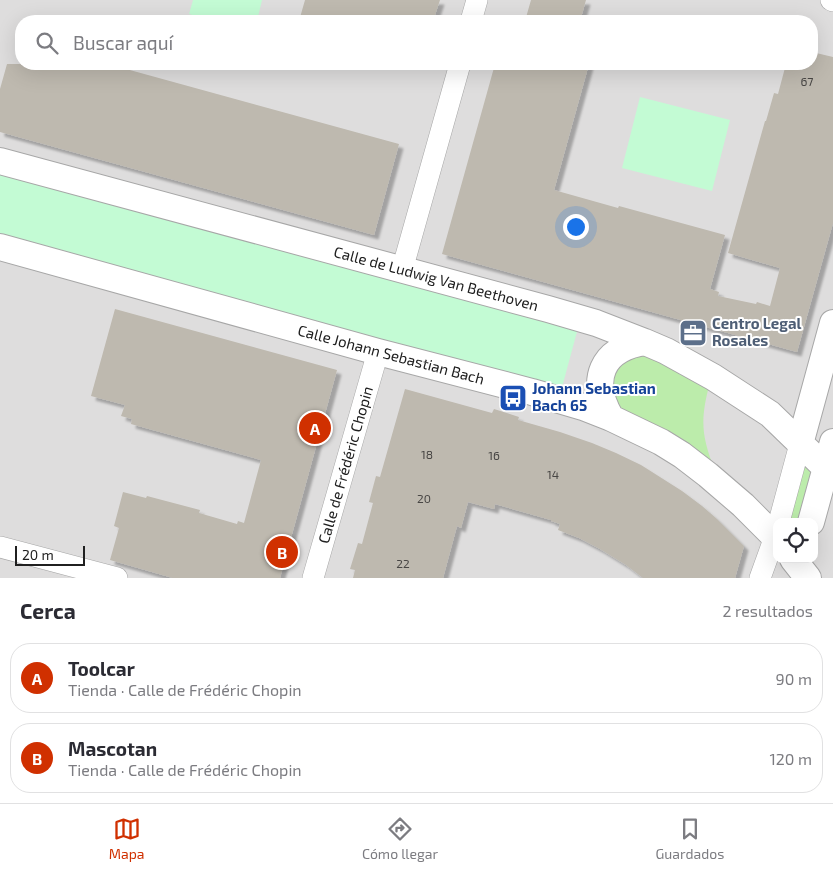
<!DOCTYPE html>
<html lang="es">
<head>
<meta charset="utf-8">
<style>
  :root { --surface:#fff; --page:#f7f7f7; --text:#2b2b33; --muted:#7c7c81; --line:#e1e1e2; --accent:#d03000 }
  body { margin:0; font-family:"Exo 2",sans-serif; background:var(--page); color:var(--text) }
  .controls { position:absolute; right:15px; bottom:15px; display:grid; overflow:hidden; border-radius:10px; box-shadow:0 5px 20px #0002 }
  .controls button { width:45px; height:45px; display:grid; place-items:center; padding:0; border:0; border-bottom:1px solid var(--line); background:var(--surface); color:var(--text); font:25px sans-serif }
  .scale { position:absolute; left:15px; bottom:12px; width:70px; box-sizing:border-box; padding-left:5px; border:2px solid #202020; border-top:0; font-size:14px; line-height:18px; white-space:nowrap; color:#202020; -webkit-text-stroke:4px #fff; paint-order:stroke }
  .you { position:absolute; left:575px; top:226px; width:18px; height:18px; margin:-12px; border:4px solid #fff; border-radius:50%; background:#1a73e8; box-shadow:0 0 0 8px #1a73e833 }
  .badge { display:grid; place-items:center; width:32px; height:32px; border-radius:50%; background:var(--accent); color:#fff; font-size:16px; font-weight:700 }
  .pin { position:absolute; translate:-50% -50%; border:2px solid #fff; box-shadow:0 1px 5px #0006 }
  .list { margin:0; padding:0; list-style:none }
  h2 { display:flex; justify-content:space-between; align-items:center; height:65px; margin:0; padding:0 20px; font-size:21px }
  h2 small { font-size:16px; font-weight:400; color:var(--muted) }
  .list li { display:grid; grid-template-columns:32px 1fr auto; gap:15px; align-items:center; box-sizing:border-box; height:70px; margin:0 10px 10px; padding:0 10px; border:1px solid var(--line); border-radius:20px }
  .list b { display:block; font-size:19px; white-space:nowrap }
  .list p { margin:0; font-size:16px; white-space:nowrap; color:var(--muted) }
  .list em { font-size:16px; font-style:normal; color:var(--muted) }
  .icon { flex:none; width:28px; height:28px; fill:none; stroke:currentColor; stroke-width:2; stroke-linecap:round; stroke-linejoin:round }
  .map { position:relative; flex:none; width:833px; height:578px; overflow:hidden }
  .search { position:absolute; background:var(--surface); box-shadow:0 5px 20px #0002; left:15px; right:15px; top:15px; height:55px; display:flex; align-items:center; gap:12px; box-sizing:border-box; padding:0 18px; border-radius:20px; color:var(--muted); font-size:19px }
  .sheet { height:225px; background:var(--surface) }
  nav { display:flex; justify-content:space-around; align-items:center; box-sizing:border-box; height:70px; border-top:1px solid var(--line); background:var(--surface); font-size:14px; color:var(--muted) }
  nav a { display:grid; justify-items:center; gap:2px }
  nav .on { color:var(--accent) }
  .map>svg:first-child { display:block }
  .residential { fill:#dedddd; fill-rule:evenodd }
  .grass { fill:#bcecab }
  .park { fill:#c3fbd4 }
  .building { fill:#beb9af; filter:url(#shadow) }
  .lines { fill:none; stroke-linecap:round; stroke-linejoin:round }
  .minor-casing { stroke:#a7a7a7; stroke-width:22 }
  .tertiary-casing { stroke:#a7a7a7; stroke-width:28 }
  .minor { stroke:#fff; stroke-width:21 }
  .tertiary { stroke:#fff; stroke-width:26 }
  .labels { text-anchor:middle; stroke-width:4; stroke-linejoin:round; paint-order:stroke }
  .number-label { font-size:12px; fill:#484644 }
  .street-label { font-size:15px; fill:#202020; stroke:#fff }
  .service-label { font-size:15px; font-weight:bold; fill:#4e5e75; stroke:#fff; text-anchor:start }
  .transit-label { font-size:15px; font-weight:bold; fill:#164399; stroke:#fff; text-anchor:start }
</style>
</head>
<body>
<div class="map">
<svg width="833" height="578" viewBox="0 0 833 578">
  <defs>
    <filter id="shadow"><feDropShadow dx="4.5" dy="4.5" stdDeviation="1" flood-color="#0004"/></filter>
  </defs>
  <rect width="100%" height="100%" fill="#f1f0e6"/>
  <path class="residential" d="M0,0H833V578H0ZM21,21H812V64H21ZM777,522H814V559H777Z"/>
  <path class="grass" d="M637,351L710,382C700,420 701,435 715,471L617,411L609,370Z
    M804,460L814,470L803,522H787Z"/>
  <path class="park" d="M193,0H262L257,21H213L189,14Z
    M640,97L730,120L712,191L622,168Z
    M0,169L578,328L561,391L0,237Z"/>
  <path class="building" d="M305,0H440L433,21H299Z
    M531,0H586L580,21H525Z
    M812,52L833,57V223L797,352L442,254L495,64H589L554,190L618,208L619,206L725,235L710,289L719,292L718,296L756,304L757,302L770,306L780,268L728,253L765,121H766L774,93L778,94L786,64H812Z
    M7,64H108L399,144L374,235L0,132V89Z
    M115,309L337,370L280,578H173L110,560L119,528L114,526L123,492L146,498L147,496L200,510L199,513L237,524L238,521L244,523L261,460L131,424L132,419L121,416L125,405L91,396Z
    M405,389L492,413L494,409L519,417L518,420L560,432L592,443L616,453L641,465L682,491L702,506L717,519L744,546L735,578H643L626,565L600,549L579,538L558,530L560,524L551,521V520L495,504L494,509L468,502L461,528L457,526L443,578H353L355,570L350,569L358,543L362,544L373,503L369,502L376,476L380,477Z"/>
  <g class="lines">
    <defs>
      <path id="minor" d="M831,0L833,1
        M471,21L477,0
        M402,270L460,64
        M779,522L800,444
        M0,547L117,578
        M313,578L378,352
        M760,578L777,531"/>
      <path id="tertiary" d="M0,161L548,309L596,323L645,342L666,351L713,377L770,414L833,475
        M0,247L378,352L532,392L583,407L611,418L661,442L682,455L708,475L743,505L777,539
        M611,418C589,380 601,349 645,342
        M800,444L833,323
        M811,522L833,442
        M793,559L808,578"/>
    </defs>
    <use href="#minor" class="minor-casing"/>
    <use href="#tertiary" class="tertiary-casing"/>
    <use href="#minor" class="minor"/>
    <use href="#tertiary" class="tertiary"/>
  </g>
  <defs>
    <symbol id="office-square" viewBox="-11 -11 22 22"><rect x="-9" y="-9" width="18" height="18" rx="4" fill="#5c6f8a" stroke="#fff"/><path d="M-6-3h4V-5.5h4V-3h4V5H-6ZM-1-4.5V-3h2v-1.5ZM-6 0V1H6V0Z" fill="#fff"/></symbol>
    <symbol id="bus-square" viewBox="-11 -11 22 22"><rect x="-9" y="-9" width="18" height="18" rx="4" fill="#1a4fb4" stroke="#fff"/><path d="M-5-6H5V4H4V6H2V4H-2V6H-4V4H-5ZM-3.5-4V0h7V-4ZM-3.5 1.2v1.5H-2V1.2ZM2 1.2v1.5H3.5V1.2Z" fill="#fff"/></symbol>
  </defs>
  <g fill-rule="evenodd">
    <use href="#office-square" x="677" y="317" width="32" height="32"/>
    <use href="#bus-square" x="497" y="382" width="32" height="32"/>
  </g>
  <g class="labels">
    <g class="number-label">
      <text x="807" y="86">67</text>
      <text x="427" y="459">18</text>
      <text x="494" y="460">16</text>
      <text x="553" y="479">14</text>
      <text x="424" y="503">20</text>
      <text x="403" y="568">22</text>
    </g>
    <g class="street-label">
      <text transform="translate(436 279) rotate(15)" y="5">Calle de Ludwig Van Beethoven</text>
      <text transform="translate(391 355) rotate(15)" y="5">Calle Johann Sebastian Bach</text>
      <text transform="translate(346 465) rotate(-74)" y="5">Calle de Frédéric Chopin</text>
    </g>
    <g class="service-label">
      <text x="712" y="329">Centro Legal<tspan x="712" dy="17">Rosales</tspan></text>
    </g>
    <g class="transit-label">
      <text x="532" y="394">Johann Sebastian<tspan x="532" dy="17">Bach 65</tspan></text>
    </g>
  </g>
</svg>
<div class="controls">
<button><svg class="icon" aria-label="locate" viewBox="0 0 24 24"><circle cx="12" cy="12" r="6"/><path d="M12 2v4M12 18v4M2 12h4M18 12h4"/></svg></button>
</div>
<div class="scale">20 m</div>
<div class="you"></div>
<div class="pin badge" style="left:315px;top:428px">A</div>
<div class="pin badge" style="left:282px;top:552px">B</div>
<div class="search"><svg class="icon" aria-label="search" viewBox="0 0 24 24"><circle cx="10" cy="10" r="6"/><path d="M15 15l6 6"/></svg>Buscar aquí</div>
</div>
<section class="sheet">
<h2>Cerca<small>2 resultados</small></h2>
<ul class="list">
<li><span class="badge">A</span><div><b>Toolcar</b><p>Tienda · Calle de Frédéric Chopin</p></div><em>90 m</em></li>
<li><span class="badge">B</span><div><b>Mascotan</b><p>Tienda · Calle de Frédéric Chopin</p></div><em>120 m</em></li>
</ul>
</section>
<nav>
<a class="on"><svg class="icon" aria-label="map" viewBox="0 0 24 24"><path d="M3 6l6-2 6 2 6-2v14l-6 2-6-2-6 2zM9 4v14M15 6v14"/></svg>Mapa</a>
<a><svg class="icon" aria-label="directions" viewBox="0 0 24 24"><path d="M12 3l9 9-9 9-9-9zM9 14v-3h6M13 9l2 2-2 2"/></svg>Cómo llegar</a>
<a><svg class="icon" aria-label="saved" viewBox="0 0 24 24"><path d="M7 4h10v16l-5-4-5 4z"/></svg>Guardados</a>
</nav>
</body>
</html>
